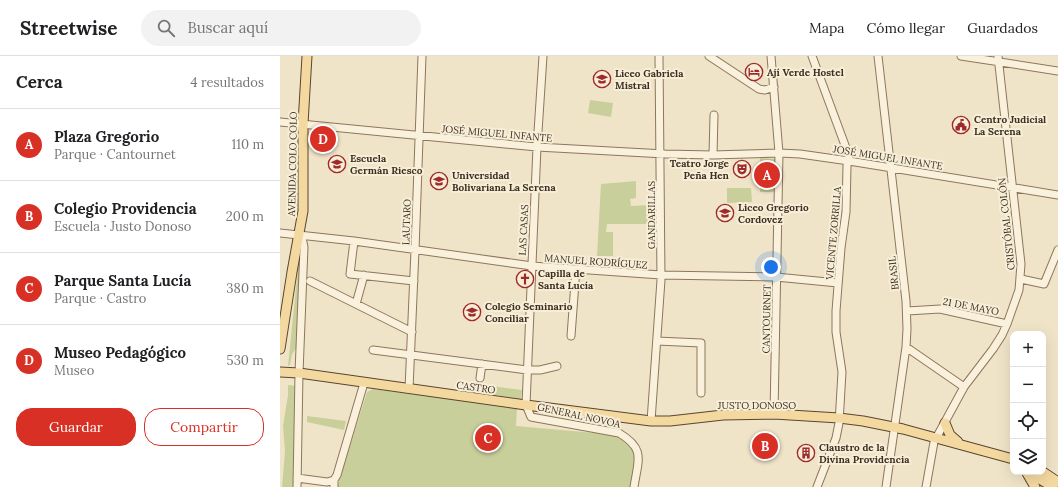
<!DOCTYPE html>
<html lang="es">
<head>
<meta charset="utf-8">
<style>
  :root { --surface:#fff; --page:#f2f2f2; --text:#202124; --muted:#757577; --line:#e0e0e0; --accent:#d93025 }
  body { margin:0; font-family:Lora,serif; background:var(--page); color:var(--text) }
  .controls { position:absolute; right:12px; bottom:12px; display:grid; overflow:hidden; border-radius:8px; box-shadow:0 4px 16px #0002 }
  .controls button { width:36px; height:36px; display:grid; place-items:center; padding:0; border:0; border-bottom:1px solid var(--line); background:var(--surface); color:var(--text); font:20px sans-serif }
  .you { position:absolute; left:491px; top:211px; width:14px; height:14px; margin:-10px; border:3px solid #fff; border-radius:50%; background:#1a73e8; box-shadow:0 0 0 6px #1a73e833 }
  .badge { display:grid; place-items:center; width:26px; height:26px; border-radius:50%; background:var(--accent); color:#fff; font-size:13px; font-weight:700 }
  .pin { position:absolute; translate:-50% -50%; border:2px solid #fff; box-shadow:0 1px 4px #0006 }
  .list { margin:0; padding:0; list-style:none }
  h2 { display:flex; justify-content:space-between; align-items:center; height:52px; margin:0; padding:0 16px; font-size:17px }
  h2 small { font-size:13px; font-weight:400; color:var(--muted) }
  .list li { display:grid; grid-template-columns:26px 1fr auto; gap:12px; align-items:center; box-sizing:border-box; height:72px; padding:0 16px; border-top:1px solid var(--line) }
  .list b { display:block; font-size:15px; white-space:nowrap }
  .list p { margin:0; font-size:13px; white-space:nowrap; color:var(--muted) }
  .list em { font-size:13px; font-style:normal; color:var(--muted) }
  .actions { display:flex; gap:8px; padding:12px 16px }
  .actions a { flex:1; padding:9px 0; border:1px solid var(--accent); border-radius:16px; text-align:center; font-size:14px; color:var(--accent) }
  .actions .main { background:var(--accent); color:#fff }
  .icon { flex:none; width:22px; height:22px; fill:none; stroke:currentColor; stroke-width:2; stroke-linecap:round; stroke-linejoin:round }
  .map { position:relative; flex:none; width:778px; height:431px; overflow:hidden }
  header { display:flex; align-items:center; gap:24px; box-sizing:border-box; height:56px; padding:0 20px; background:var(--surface); border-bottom:1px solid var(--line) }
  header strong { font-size:19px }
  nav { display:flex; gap:22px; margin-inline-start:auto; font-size:14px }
  .search { width:280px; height:36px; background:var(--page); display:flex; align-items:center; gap:10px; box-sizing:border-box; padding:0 14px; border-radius:22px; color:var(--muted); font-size:15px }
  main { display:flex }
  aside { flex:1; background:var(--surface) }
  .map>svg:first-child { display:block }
  .green { fill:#c9cf9b }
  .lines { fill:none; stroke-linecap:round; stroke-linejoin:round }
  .minor-casing { stroke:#8d765c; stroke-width:9 }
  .major-casing { stroke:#5b4430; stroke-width:11 }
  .minor { stroke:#faf1dc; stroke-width:7 }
  .major { stroke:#f3d9a0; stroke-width:9 }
  .labels { text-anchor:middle; stroke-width:4; stroke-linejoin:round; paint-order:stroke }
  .poi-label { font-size:10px; font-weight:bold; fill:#3d2e20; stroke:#f7eed8; text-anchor:start }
  .street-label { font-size:10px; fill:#3d2e20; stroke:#f7eed8 }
</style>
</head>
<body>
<header>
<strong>Streetwise</strong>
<div class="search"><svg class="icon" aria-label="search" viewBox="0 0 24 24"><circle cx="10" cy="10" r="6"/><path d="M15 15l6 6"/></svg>Buscar aquí</div>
<nav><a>Mapa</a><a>Cómo llegar</a><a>Guardados</a></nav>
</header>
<main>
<aside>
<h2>Cerca<small>4 resultados</small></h2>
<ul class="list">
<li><span class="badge">A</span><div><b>Plaza Gregorio</b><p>Parque · Cantournet</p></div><em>110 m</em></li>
<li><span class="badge">B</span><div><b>Colegio Providencia</b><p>Escuela · Justo Donoso</p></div><em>200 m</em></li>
<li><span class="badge">C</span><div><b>Parque Santa Lucía</b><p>Parque · Castro</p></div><em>380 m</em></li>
<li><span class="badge">D</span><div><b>Museo Pedagógico</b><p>Museo</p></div><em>530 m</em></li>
</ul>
<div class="actions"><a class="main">Guardar</a><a>Compartir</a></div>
</aside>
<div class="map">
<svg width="778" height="431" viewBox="0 0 778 431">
  <rect width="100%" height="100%" fill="#f0e4c8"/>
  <path class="green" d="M310,44L333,47L331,61L308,57Z
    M480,102L495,103V136H480Z
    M356,125V142L350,143L351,150L372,149L373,168H327L326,176H333V200H317L321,128Z
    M447,132H471L472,146L447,147Z
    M20,192L17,291L12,298L10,309L8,310Z
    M8,329L16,330L13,431H2L5,395L3,370L8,339Z
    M203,329L242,334L241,343L202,337Z
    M93,333L237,352L236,370L338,379C362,393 355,408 351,431H57L87,336Z
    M27,360L66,365L64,374L27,366Z"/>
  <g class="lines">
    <defs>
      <path id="minor" d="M263,0L257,91L246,349L251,361L339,377C366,393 358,404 354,431
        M429,0L479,33L485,34L494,31
        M491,0L499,97L494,358
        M532,0L569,100L567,110L566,156L561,192L556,255V276L562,316L559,367L556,382L537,431
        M598,0L626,245L627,273L626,291L606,431
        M681,0L778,15
        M0,66L257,91L385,98L433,99L499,97L520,98L569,105L778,139
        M433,99L434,59
        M0,177L74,185L252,210L381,219L496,221L558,227
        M74,185L70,218L134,225
        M741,223L764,228L778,194
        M30,225L132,276
        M76,248L84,219
        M627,255L660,253L727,268
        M291,280L296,213
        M377,285L421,287V337
        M626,291L684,331
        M93,294L247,314H260L277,310
        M200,322L202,308
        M129,333L135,194L142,0
        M371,365L381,224L379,0
        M17,422L47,426L54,424
        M17,431L19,317L24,191L22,182L19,179
        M54,431V424L57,419L84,327
        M646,431L654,386L684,331L713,293L722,279L727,268L739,234L741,208L718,0"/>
      <path id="major" d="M0,293L12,216L23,155V68L27,0
        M0,316L19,317L246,349L371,365H390L443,359L494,358L559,362L583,365L623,373L733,403
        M665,367L670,379L678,386
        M748,416L773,431
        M763,416L778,426
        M747,417L755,431"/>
    </defs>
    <use href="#minor" class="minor-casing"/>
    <use href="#major" class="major-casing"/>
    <use href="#minor" class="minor"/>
    <use href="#major" class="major"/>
  </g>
  <defs>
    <symbol id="hotel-ring" viewBox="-11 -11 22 22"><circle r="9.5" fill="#f7eed8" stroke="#9e2a2b" stroke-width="1.5"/><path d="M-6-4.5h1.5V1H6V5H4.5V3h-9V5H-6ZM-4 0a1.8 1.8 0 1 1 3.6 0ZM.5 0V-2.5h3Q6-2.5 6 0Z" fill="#9e2a2b"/></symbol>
    <symbol id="school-ring" viewBox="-11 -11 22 22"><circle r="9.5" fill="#f7eed8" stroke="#9e2a2b" stroke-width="1.5"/><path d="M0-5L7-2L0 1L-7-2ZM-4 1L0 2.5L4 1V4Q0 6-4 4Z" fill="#9e2a2b"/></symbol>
    <symbol id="civic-ring" viewBox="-11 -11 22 22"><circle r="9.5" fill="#f7eed8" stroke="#9e2a2b" stroke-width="1.5"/><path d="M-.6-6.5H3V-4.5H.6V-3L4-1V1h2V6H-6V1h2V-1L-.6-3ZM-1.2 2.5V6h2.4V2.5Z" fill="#9e2a2b"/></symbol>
    <symbol id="theatre-ring" viewBox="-11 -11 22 22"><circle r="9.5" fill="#f7eed8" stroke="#9e2a2b" stroke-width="1.5"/><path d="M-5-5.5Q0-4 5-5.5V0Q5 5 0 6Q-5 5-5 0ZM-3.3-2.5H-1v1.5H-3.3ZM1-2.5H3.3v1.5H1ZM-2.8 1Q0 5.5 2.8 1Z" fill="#9e2a2b"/></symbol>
    <symbol id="church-ring" viewBox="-11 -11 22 22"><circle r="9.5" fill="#f7eed8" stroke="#9e2a2b" stroke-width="1.5"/><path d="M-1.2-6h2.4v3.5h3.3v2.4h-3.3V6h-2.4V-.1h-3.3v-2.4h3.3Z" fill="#9e2a2b"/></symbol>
    <symbol id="building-ring" viewBox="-11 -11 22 22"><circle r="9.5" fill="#f7eed8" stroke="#9e2a2b" stroke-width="1.5"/><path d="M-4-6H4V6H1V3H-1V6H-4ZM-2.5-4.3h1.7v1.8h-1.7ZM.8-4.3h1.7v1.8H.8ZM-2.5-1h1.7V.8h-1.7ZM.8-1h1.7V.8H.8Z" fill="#9e2a2b"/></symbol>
  </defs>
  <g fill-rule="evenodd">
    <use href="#hotel-ring" x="464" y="6" width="20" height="20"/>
    <use href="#school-ring" x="312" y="13" width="20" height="20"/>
    <use href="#civic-ring" x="671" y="59" width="20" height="20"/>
    <use href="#school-ring" x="47" y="98" width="20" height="20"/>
    <use href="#theatre-ring" x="452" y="103" width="20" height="20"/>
    <use href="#school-ring" x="149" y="115" width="20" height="20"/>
    <use href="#school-ring" x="435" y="147" width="20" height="20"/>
    <use href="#church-ring" x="235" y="213" width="20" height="20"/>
    <use href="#school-ring" x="182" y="246" width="20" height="20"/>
    <use href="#building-ring" x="516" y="387" width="20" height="20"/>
  </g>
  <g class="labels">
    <g class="poi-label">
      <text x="487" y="20">Ají Verde Hostel</text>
      <text x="335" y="21">Liceo Gabriela<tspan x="335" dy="12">Mistral</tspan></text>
      <text x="694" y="67">Centro Judicial<tspan x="694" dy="12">La Serena</tspan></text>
      <text x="70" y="106">Escuela<tspan x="70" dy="12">Germán Riesco</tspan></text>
      <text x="449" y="111" text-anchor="end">Teatro Jorge<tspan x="449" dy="12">Peña Hen</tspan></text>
      <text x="172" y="123">Universidad<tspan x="172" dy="12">Bolivariana La Serena</tspan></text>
      <text x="458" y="155">Liceo Gregorio<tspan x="458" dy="12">Cordovez</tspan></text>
      <text x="258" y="221">Capilla de<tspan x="258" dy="12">Santa Lucía</tspan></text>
      <text x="205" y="254">Colegio Seminario<tspan x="205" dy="12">Conciliar</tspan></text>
      <text x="539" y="395">Claustro de la<tspan x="539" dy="12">Divina Providencia</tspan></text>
    </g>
    <g class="street-label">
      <text transform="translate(217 77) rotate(5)" y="4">JOSÉ MIGUEL INFANTE</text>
      <text transform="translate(608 101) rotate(9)" y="4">JOSÉ MIGUEL INFANTE</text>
      <text transform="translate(12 108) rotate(-89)" y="4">AVENIDA COLO COLO</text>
      <text transform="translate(371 159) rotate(-90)" y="4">GANDARILLAS</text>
      <text transform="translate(126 166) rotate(-88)" y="4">LAUTARO</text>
      <text transform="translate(726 168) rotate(-96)" y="4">CRISTÓBAL COLÓN</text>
      <text transform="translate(243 174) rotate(-87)" y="4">LAS CASAS</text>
      <text transform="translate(553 177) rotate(-85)" y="4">VICENTE ZORRILLA</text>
      <text transform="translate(316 205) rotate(4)" y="4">MANUEL RODRÍGUEZ</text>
      <text transform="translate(613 217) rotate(-96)" y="4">BRASIL</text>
      <text transform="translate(691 250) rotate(11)" y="4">21 DE MAYO</text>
      <text transform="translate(486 263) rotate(-89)" y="4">CANTOURNET</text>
      <text transform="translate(196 331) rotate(8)" y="4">CASTRO</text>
      <text x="477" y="353">JUSTO DONOSO</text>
      <text transform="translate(299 359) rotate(12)" y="4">GENERAL NOVOA</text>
    </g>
  </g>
</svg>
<div class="controls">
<button>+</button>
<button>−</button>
<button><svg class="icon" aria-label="locate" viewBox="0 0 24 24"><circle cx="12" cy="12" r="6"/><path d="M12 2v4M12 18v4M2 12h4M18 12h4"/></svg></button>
<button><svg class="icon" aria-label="layers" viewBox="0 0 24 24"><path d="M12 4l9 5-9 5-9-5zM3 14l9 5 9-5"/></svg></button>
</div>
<div class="you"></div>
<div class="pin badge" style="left:487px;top:119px">A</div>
<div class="pin badge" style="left:485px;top:390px">B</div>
<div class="pin badge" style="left:208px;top:382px">C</div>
<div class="pin badge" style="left:43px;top:83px">D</div>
</div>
</main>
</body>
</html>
